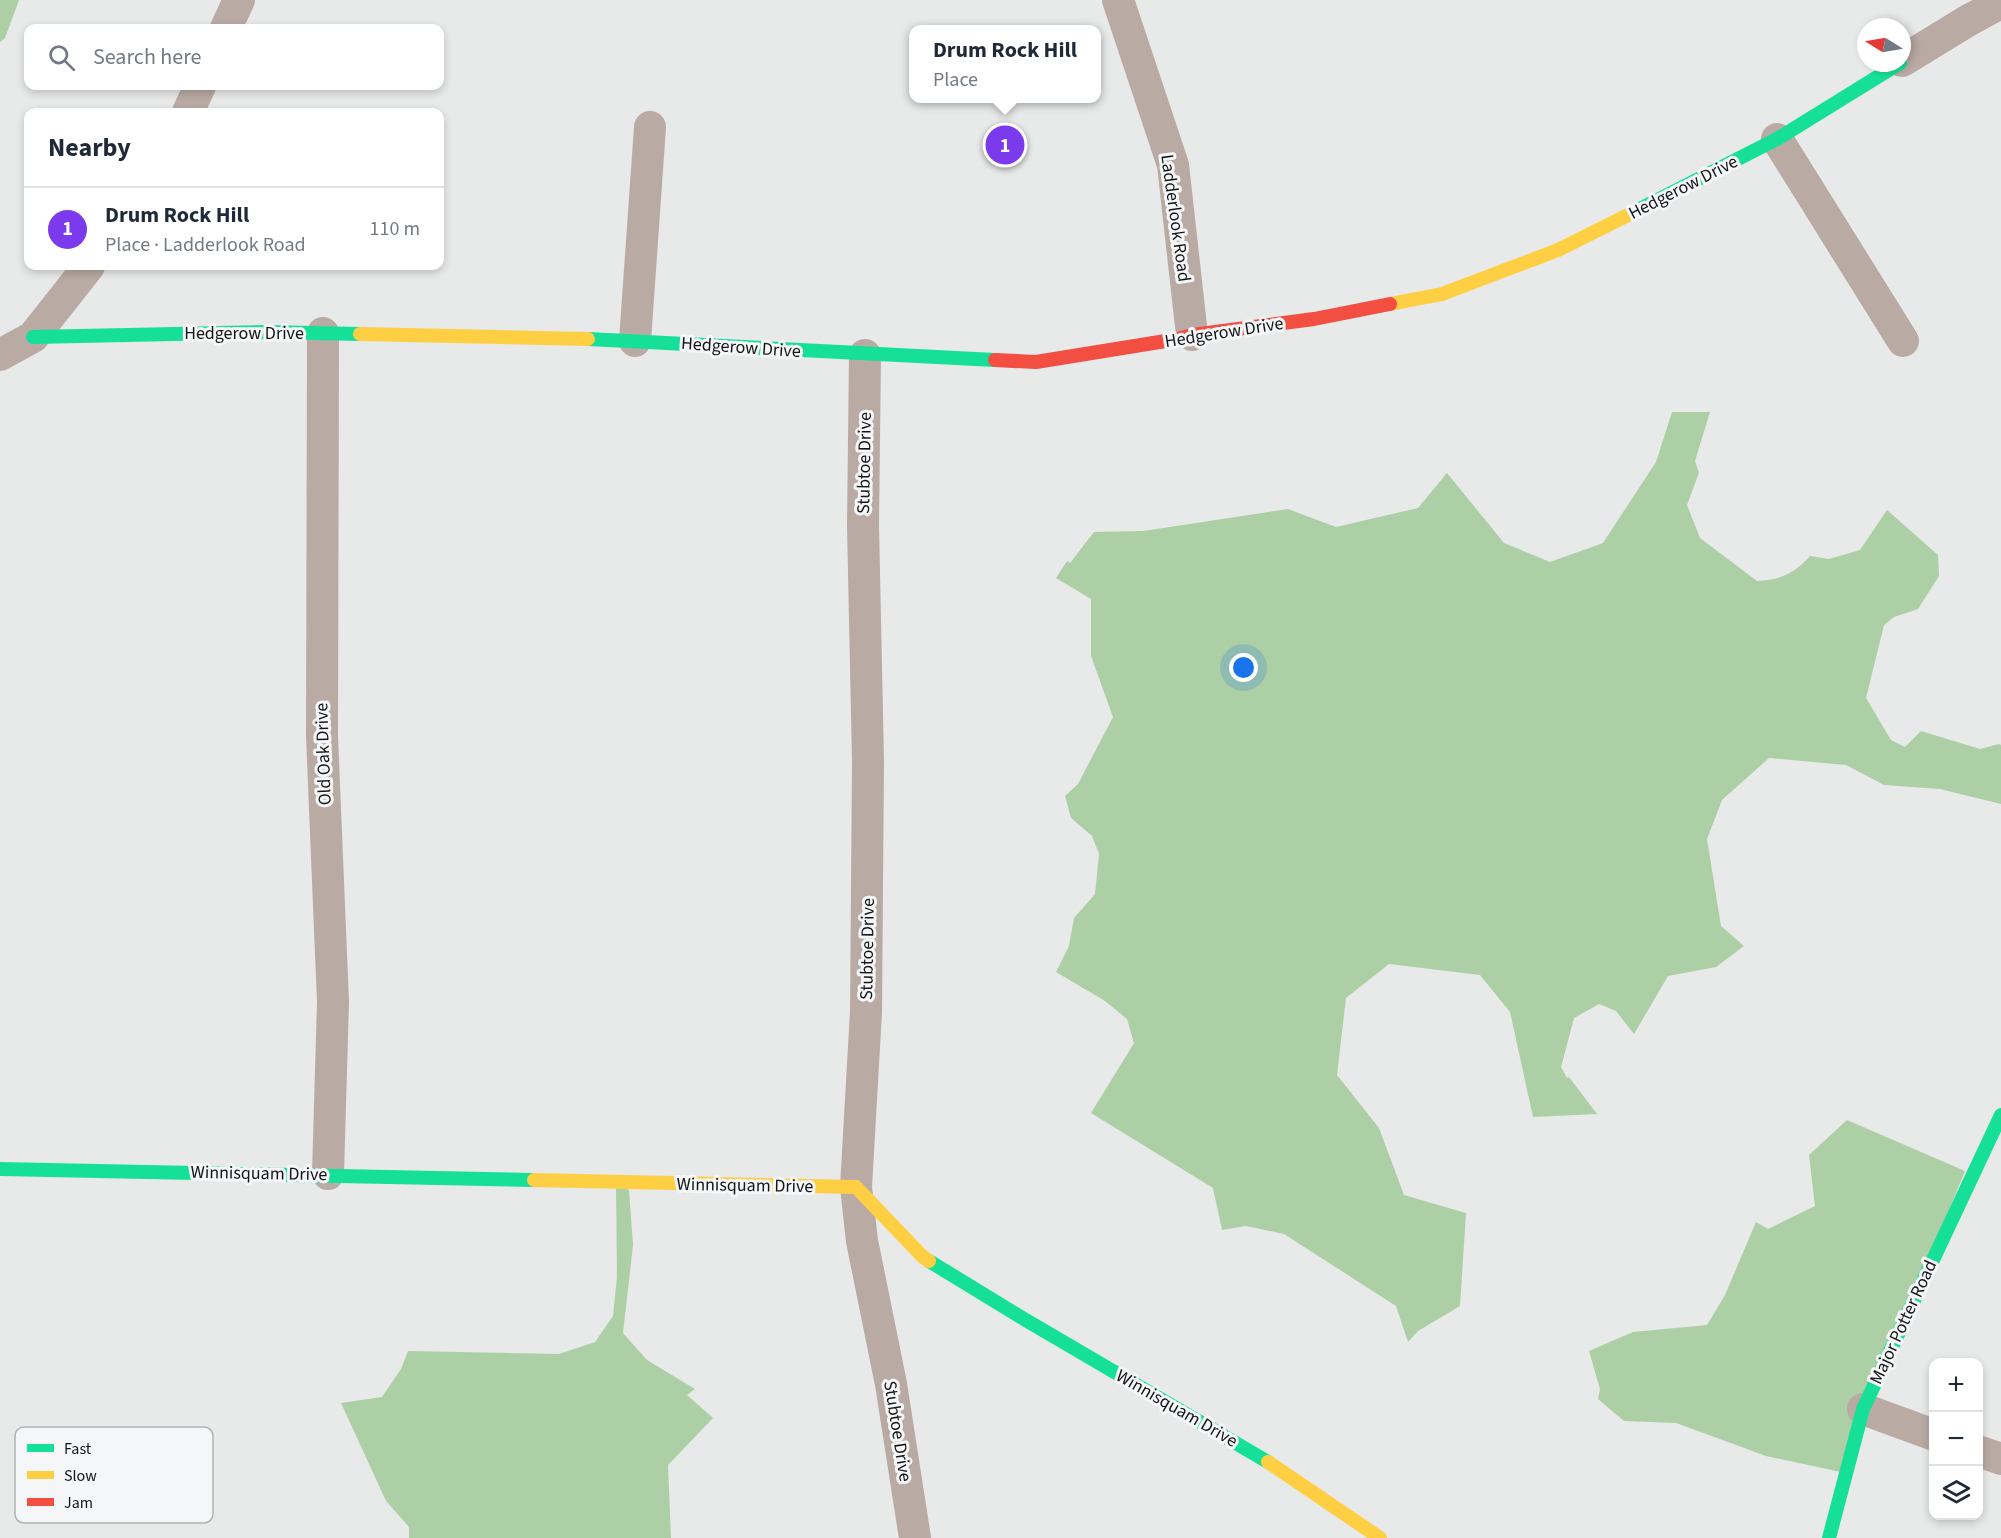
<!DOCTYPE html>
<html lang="en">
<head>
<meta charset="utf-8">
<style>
  :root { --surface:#fff; --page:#f2f2f3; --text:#1f2937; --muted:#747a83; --line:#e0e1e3; --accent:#7c3aed }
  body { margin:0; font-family:"Source Sans 3",sans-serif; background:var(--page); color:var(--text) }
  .controls { position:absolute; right:18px; bottom:18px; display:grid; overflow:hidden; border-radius:12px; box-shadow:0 3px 9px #0003 }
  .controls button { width:54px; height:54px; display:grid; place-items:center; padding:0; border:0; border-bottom:2px solid var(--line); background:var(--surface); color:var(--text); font:30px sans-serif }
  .compass { position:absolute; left:1857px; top:18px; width:54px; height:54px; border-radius:50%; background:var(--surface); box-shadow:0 3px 9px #0003; rotate:281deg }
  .you { position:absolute; left:1244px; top:668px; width:21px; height:21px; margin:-15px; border:4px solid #fff; border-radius:50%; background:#1a73e8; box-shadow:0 0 0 9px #1a73e833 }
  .badge { display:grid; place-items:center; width:39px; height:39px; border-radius:50%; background:var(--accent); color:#fff; font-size:20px; font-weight:700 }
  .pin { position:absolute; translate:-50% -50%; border:3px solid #fff; box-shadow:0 2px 6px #0006 }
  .popup { position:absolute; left:909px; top:25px; width:192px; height:78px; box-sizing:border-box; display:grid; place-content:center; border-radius:12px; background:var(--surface); filter:drop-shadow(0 2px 4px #0005); font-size:20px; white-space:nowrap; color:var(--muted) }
  .popup b { font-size:22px; color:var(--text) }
  .popup::after { content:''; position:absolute; left:50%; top:100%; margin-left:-12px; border:12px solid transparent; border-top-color:var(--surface) }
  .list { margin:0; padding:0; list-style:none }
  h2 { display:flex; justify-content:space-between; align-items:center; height:78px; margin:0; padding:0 24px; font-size:26px }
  h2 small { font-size:20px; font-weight:400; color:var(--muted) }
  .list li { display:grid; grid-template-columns:39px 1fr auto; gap:18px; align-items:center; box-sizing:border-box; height:84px; padding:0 24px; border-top:2px solid var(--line) }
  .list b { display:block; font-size:22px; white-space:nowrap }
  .list p { margin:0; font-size:20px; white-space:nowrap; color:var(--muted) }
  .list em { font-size:20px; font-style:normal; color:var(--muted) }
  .icon { flex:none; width:33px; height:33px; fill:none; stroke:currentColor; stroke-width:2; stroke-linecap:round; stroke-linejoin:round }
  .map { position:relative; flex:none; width:2001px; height:1538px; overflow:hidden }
  .search { position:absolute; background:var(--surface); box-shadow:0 3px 9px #0003; left:24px; top:24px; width:420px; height:66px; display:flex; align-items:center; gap:15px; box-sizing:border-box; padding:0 21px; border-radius:12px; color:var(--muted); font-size:22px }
  .panel { position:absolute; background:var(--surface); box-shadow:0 3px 9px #0003; left:24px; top:108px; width:420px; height:162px; border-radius:12px }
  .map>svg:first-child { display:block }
  .forest { fill:#adcfa6 }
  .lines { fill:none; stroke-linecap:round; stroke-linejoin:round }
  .street { stroke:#b9aba3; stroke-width:32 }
  .fast { stroke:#16e098; stroke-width:14 }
  .slow { stroke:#ffcf43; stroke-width:14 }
  .jam { stroke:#f24e42; stroke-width:14 }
  .labels { text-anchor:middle; stroke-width:6; stroke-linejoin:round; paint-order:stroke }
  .street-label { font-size:18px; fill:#141515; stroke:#f4f6f8 }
  .key { fill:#f4f6f8; stroke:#b1b2b4; stroke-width:1.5 }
  .key-label { font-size:16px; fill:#141515 }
</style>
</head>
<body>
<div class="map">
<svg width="2001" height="1538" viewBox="0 0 2001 1538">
  <rect width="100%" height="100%" fill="#e8e9e9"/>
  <path class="forest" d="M0,0H19L5,38L0,42Z
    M1672,412H1710L1695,461L1699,473L1687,505L1700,538L1757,581C1781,580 1795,573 1810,556L1829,559L1860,550L1887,510L1938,555L1939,576L1918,609L1894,617L1884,625L1866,698L1891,740L1905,747L1921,731L1980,749L1999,744L2001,745V804L1940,789L1884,785L1846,765L1769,758L1722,800L1707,839L1721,926L1744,946L1716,967L1668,976L1634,1034L1616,1011L1599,1004L1574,1018L1561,1067L1567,1078L1569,1077L1597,1114L1533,1117L1510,1012L1480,975L1389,964L1346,998L1337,1075L1379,1128L1404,1195L1466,1213L1460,1306L1418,1331L1408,1342L1396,1306L1284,1234L1246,1226L1222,1230L1213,1188L1091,1113L1134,1043L1127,1019L1105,1001L1056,972L1069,946L1074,918L1095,894L1099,854L1092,836L1071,818L1065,796L1078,784L1113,717L1091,656V599L1056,578L1067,561L1070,563L1094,532L1143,531L1288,509L1336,527L1418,508L1447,473L1504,543L1550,562L1603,543L1656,462Z
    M1847,1120L1965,1171L1841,1472L1766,1456L1676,1423L1624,1421L1598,1399L1600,1389L1589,1351L1633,1332L1707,1325L1725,1295L1756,1222L1768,1229L1815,1206L1809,1155Z
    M616,1186L629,1190L633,1245L623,1333L647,1360L695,1389L687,1395L713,1418L668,1465L671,1538H409V1527L386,1501L341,1403L382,1397L401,1369L408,1351L559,1354L595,1342L613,1316L617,1277Z"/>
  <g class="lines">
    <path class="street" d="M1118,0L1173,165L1192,335
      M226,28L239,0
      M1902,61L1969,20L2001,3
      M188,112L200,86
      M1777,139L1903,341
      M323,333L322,736L333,1002L328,1174
      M635,341L650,127
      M0,355L33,337L89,266
      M865,355L863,525L868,762L866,1012L856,1187L862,1241L891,1384L915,1538
      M1863,1409L1934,1435
      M1978,1451L2001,1459"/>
    <path class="fast" d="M1632,213L1777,139L1900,63
      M33,337L266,332L360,334
      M588,339L995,360
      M0,1169L534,1180
      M929,1261L1024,1319L1268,1462
      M1829,1538L1863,1409L2001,1115"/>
    <path class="slow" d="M1390,304L1442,294L1558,250L1632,213
      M360,334L588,339
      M534,1180L856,1187L922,1256L929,1261
      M1268,1462L1380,1538"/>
    <path class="jam" d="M995,360L1036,362L1178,339L1192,335L1314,319L1390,304"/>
  </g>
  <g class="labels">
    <g class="street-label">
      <text transform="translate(1683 187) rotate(-27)" y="6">Hedgerow Drive</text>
      <text transform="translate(1176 218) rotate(82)" y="6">Ladderlook Road</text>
      <text transform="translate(1224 332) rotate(-9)" y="6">Hedgerow Drive</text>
      <text x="244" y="339">Hedgerow Drive</text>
      <text transform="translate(741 347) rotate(4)" y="6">Hedgerow Drive</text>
      <text transform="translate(864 463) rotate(-89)" y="6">Stubtoe Drive</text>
      <text transform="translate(323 754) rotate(-92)" y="6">Old Oak Drive</text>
      <text transform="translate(867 949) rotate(-89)" y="6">Stubtoe Drive</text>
      <text transform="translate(259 1173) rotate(1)" y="6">Winnisquam Drive</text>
      <text transform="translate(745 1185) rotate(1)" y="6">Winnisquam Drive</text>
      <text transform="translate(1903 1322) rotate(-65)" y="6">Major Potter Road</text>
      <text transform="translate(1177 1408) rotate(30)" y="6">Winnisquam Drive</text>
      <text transform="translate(898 1431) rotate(81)" y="6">Stubtoe Drive</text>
    </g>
  </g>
  <rect x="15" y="1427" width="198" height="96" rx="9" class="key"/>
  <rect x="27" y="1444" width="27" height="8" fill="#16e098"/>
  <rect x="27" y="1471" width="27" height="8" fill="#ffcf43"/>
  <rect x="27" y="1498" width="27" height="8" fill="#f24e42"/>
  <g class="key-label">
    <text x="64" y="1454">Fast</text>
    <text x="64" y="1481">Slow</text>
    <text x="64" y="1508">Jam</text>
  </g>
</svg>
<div class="controls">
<button>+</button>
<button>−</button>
<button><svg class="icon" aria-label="layers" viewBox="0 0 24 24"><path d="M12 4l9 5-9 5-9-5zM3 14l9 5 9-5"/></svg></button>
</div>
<svg class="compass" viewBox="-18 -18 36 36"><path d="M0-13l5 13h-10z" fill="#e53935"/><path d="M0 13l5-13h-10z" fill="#747a83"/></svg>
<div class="you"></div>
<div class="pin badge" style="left:1005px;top:145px">1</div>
<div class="popup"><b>Drum Rock Hill</b>Place</div>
<div class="search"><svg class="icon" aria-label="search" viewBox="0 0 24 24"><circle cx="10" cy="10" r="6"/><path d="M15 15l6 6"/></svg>Search here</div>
<section class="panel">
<h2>Nearby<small></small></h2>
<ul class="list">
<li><span class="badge">1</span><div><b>Drum Rock Hill</b><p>Place · Ladderlook Road</p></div><em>110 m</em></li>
</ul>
</section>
</div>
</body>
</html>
